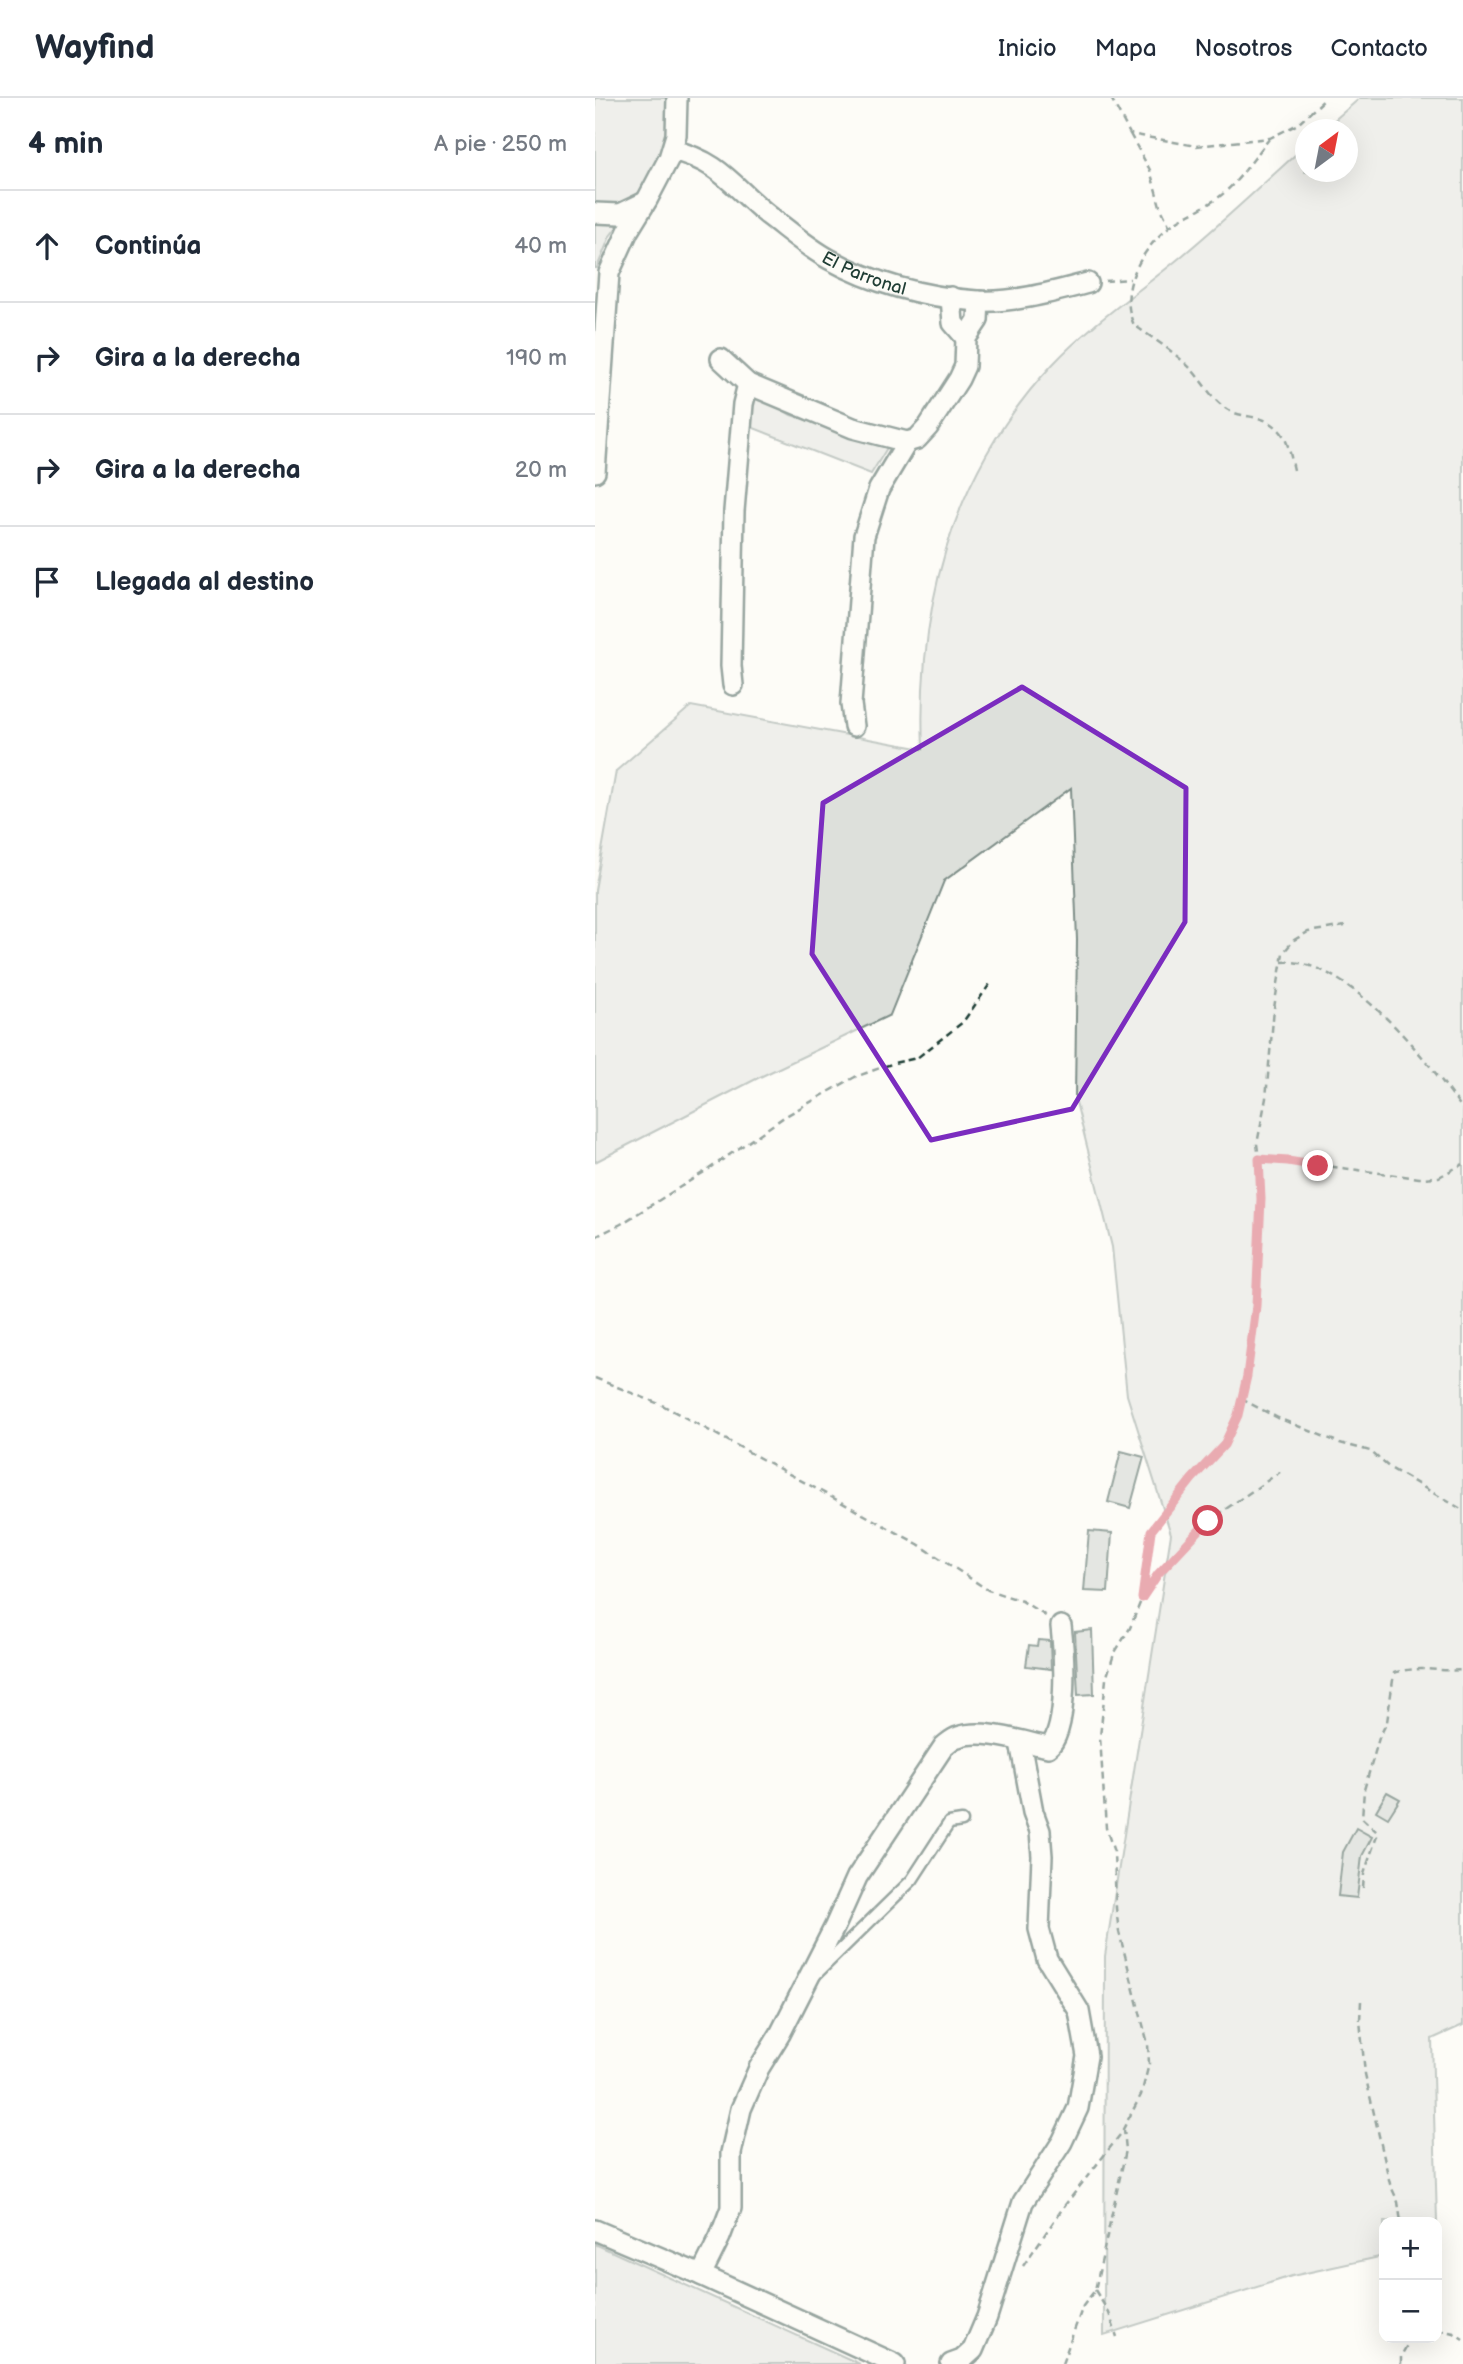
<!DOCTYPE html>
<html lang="es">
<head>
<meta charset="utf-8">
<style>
  :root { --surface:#fff; --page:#f2f2f3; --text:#1f2937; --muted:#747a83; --line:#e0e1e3 }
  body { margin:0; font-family:"Balsamiq Sans",sans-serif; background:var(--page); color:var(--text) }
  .controls { position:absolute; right:21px; bottom:21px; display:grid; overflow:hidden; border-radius:14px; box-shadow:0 7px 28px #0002 }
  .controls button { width:63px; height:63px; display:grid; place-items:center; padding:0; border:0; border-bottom:2px solid var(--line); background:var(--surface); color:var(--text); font:35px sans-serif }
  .compass { position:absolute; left:700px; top:21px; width:63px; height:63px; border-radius:50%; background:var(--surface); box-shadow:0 7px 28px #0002; rotate:32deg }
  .stop { position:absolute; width:21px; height:21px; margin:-16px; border:5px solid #d1495b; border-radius:50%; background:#fff }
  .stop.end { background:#d1495b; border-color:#fff; box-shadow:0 2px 7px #0008 }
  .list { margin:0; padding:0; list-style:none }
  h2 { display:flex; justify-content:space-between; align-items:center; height:91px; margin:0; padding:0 28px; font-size:30px }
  h2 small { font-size:23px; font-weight:400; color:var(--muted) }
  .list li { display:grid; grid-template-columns:46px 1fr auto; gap:21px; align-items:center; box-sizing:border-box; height:112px; padding:0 28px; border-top:2px solid var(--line) }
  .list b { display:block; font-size:26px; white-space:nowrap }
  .list em { font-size:23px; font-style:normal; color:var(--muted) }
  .icon { flex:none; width:38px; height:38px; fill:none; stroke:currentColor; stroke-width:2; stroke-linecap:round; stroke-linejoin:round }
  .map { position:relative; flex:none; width:868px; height:2266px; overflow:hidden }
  header { display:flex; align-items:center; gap:42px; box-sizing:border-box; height:98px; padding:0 35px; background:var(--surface); border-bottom:2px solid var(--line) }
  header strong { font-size:33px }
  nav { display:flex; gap:38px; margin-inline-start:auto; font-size:24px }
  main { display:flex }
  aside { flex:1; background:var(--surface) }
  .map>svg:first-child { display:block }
  .green { fill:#dde0db; stroke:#7e8e88; stroke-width:2 }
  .building { fill:#c6cdc7; stroke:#1f3d34; stroke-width:2 }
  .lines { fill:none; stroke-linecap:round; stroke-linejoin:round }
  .service-casing { stroke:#1f3d34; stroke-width:15 }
  .minor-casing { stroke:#1f3d34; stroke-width:24 }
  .path { stroke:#1f3d34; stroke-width:2.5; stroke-dasharray:7 5; stroke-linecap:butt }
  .service { stroke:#fdfcf7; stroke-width:10 }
  .minor { stroke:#fdfcf7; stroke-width:19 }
  .route { stroke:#d1495b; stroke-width:9 }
  .marked { fill:none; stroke:#7b2cbf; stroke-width:5; stroke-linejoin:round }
  .labels { text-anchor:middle; stroke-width:6; stroke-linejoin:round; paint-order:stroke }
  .street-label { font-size:18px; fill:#1f3d34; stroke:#fdfcf7 }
</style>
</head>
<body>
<header>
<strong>Wayfind</strong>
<nav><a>Inicio</a><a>Mapa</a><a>Nosotros</a><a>Contacto</a></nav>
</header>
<main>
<aside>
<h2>4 min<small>A pie · 250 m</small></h2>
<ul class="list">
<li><svg class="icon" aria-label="ahead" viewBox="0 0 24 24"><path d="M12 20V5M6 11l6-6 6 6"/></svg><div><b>Continúa</b></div><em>40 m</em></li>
<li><svg class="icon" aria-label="right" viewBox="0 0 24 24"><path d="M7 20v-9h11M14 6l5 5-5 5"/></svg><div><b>Gira a la derecha</b></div><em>190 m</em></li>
<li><svg class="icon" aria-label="right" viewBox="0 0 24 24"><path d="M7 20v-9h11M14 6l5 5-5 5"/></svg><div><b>Gira a la derecha</b></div><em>20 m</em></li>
<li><svg class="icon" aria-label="arrive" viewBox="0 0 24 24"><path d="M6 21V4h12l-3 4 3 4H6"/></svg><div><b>Llegada al destino</b></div></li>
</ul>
</aside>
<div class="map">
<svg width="868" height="2266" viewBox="0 0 868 2266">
  <rect width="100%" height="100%" fill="#fdfcf7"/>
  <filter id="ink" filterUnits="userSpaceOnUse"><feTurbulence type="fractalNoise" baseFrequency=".0143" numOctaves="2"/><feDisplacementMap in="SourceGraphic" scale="14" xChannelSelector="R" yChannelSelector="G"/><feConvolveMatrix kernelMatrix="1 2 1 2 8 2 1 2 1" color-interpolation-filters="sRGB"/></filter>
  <g filter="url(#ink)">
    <path class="green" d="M0,0H74L70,49L43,100L32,107L0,108Z
      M765,0H868V1927L837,1941L842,2124H789V2158L697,2178L509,2237L510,1858L576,1436L532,1297L517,1149L480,1000L482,842L476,690L349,783L295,917L165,979L0,1064V792L21,673L96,608L328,651C322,507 358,373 458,266C497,225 545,193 588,157C630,122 670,84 710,48V74H752V32L729,31Z
      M0,119L25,125L15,138L2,170H0Z
      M160,295L196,317L228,327L245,336L295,345L276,376L151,327Z
      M0,2146L265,2266H0Z"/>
    <path class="building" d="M526,1353L549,1359L535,1410L513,1404Z
      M494,1433L517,1435L513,1494L489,1493Z
      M497,1532L499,1596L483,1597L480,1534Z
      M443,1542L455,1543L456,1571L431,1568L434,1547L442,1548Z
      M792,1694L805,1701L793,1720L781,1713Z
      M761,1730L777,1739L767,1758L762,1800L743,1798L748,1754Z"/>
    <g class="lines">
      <defs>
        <path id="service" d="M220,1877L317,1782L354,1725L367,1723"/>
        <g id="minor">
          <path id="s1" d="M77,52C126,64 137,88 173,117C193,132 212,149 234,161C279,186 331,199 382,203C419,205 458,194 493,185"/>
          <path d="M0,115L25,116L48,105"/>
          <path d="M356,199L358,225L371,240"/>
          <path d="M126,261L153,286L258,330L312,344L322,341L333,329L364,281L370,268L371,240L383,222L384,203"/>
          <path d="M0,374L14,175L33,133L52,102L74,60L81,37L82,0"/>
          <path d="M138,587L136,568L139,413L148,306L153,286"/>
          <path d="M259,628L256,606L269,438L284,391L312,344"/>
          <path d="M0,2132L106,2177L300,2266"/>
          <path d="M106,2177L125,2139L136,2110V2055L146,2011L164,1970L185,1936L240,1828L262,1779L349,1648C353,1645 358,1640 363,1639C388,1630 428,1644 453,1649C474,1635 469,1552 466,1528"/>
          <path d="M356,2266L367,2262L378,2252L392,2219L428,2104L467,2044L483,2010L492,1958L484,1913L452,1861L444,1831L447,1758L445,1733L438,1714L425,1644"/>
        </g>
      </defs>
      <use href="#service" class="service-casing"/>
      <use href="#minor" class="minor-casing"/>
      <path class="path" d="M516,0L535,36L601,48L675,40L703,26L731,0
        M535,36L555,72L565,108L575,129
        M675,40C660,58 647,79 630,94C614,109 592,115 575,128C547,151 522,191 539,227C556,239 575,251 591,266C607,280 615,302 635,313C651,321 670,316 684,332C693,341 696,359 699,372
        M510,183L535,181
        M687,864C750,858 835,964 868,1012
        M664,1061L693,1063L824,1080L844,1079L868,1066
        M0,1139L26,1126L114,1071L189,1019L260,979L299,965L322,960L368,924L397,883
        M0,1280L69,1308L323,1446L393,1492L427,1503L451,1518
        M646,1301L683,1320L745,1345L775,1353L795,1370L868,1412
        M549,1497L563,1476L613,1423L685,1374
        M768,1790L769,1776L783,1735L767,1720L769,1692L784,1640L792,1624L799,1575C824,1567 843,1574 868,1572
        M766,1903L765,1922L770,1976L795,2086L803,2104L806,2124
        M428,2168L470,2107L525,2037L546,1997L554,1966L553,1946L524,1834L521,1810L519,1754L511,1730L505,1639L511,1581L519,1556L535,1530L547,1500L556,1433L597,1381L629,1347L643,1317L652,1277L661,1208L666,1101V1075L662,1046L671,1000L679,910L688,855L699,842L713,834L750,828
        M500,2192L514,2215L522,2239
        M842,2232L859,2235L868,2241
        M467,2266L488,2208L500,2192L531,2052L529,2032
        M806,2266V2258L816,2240"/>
      <use href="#service" class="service"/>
      <use href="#minor" class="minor"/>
    </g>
  </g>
  <g class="lines" filter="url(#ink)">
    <path class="route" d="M613,1423L563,1476L547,1500L556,1433L597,1381L629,1347L643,1317L652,1278L661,1208L666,1101L664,1061L693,1063L723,1068"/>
  </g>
  <path d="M0 0H868V2266H0ZM427,589L591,690L590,824L477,1011L336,1042L217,856L228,705Z" fill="#fdfcf7" fill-opacity=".55" fill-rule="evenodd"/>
  <path class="marked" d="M427,589L591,690L590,824L477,1011L336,1042L217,856L228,705Z"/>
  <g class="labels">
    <g class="street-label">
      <text dy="6" stroke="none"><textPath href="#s1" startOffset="231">El Parronal</textPath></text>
    </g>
  </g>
</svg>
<div class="controls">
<button>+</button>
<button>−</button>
</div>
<svg class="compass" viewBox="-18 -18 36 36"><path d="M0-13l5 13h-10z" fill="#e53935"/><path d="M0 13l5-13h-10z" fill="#747a83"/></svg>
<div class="stop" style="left:613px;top:1423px"></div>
<div class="stop end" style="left:723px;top:1068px"></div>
</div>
</main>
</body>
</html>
